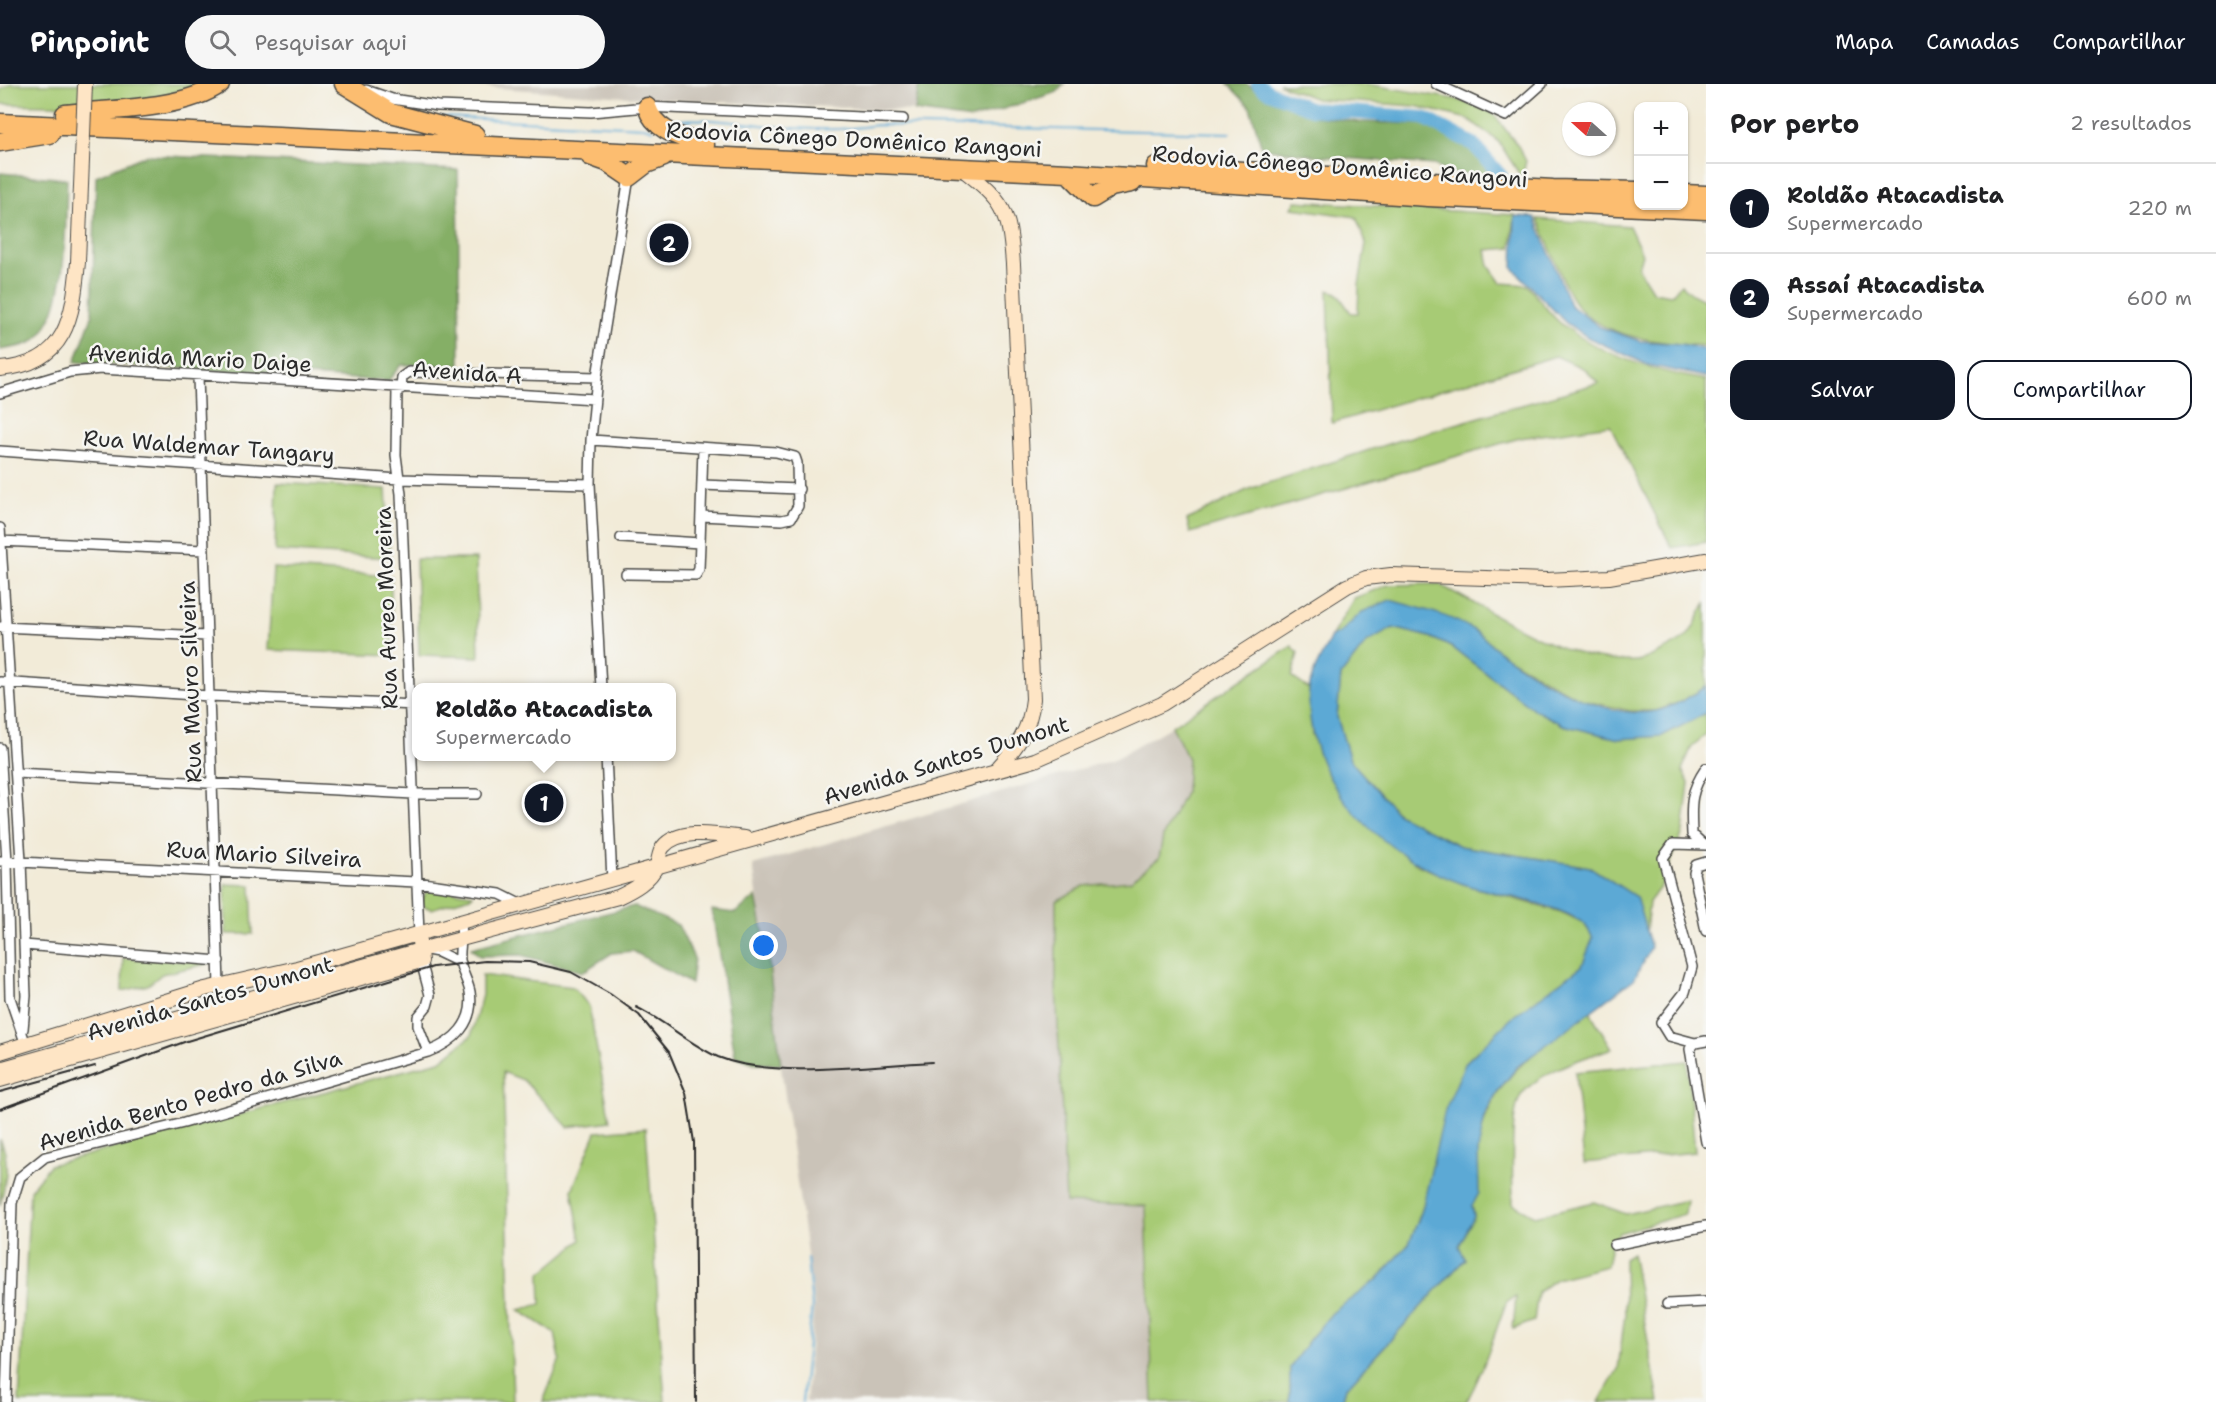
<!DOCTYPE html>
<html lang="pt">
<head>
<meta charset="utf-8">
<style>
  :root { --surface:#fff; --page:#f6f6f6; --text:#202124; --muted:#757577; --line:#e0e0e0; --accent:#111827 }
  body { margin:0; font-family:"Shantell Sans",sans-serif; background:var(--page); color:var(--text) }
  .controls { position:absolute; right:18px; top:18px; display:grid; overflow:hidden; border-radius:12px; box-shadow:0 2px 4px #0004 }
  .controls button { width:54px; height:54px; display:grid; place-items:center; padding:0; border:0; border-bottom:2px solid var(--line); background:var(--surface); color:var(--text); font:30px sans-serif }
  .compass { position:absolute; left:1562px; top:18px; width:54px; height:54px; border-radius:50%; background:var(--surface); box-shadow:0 2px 4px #0004; rotate:291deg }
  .you { position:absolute; left:764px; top:862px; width:21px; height:21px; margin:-15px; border:4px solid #fff; border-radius:50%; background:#1a73e8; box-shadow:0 0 0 9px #1a73e833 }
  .badge { display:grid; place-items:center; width:39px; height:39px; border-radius:50%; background:var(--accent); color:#fff; font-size:20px; font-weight:700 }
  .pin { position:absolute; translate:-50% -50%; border:3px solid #fff; box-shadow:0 2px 6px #0006 }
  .popup { position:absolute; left:412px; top:599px; width:264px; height:78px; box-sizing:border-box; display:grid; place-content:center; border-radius:12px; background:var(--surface); filter:drop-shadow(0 2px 4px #0005); font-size:20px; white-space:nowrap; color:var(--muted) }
  .popup b { font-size:22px; color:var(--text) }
  .popup::after { content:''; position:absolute; left:50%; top:100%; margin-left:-12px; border:12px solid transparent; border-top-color:var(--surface) }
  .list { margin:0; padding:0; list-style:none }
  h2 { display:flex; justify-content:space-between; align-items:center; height:78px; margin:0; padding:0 24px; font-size:26px }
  h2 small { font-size:20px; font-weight:400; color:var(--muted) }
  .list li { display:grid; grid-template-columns:39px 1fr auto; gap:18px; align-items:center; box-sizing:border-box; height:90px; padding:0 24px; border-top:2px solid var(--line) }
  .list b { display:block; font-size:22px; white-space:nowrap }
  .list p { margin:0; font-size:20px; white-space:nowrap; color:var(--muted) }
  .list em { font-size:20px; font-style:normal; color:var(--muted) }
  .actions { display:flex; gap:12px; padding:18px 24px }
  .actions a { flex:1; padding:14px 0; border:2px solid var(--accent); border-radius:18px; text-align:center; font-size:21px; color:var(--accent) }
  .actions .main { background:var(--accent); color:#fff }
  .icon { flex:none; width:33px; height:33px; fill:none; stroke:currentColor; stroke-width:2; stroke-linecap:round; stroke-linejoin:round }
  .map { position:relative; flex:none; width:1706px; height:1318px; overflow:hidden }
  header { display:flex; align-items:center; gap:36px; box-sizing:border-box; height:84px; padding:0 30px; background:var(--accent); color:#fff }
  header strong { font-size:28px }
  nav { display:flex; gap:33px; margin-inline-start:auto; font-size:21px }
  .search { width:420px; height:54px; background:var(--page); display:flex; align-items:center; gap:15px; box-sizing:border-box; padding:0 21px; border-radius:33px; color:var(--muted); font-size:22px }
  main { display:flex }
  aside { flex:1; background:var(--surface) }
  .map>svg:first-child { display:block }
  .industrial { fill:#cac3b8 }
  .green { fill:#a7cb74; stroke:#697b50; stroke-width:1.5 }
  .forest { fill:#85af66; stroke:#586d48; stroke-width:1.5 }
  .water { fill:#5ca9d5; stroke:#446a80; stroke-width:1.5 }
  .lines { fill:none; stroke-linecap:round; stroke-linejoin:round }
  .stream { stroke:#5ca9d5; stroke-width:2 }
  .river { stroke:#5ca9d5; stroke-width:14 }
  .minor-casing { stroke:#494845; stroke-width:12 }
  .secondary-casing { stroke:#494845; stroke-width:16 }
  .motorway-casing { stroke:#494845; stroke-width:21 }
  .minor { stroke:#fff; stroke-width:9 }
  .secondary { stroke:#fee5c5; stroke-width:14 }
  .motorway { stroke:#fcbd6f; stroke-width:18 }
  .rail { stroke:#2b2b2b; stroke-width:2 }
  .secondary-bridge-casing { stroke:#494845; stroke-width:16; stroke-linecap:butt }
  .secondary-bridge { stroke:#fee5c5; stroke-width:14 }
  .labels { text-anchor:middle; stroke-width:5; stroke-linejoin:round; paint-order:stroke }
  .street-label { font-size:22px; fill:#2b2b2b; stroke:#f6f6f2 }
</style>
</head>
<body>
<header>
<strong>Pinpoint</strong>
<div class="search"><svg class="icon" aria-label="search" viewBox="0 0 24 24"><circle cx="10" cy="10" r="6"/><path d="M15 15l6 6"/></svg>Pesquisar aqui</div>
<nav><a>Mapa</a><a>Camadas</a><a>Compartilhar</a></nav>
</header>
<main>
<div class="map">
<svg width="1706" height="1318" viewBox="0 0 1706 1318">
  <rect width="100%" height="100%" fill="#f6f6f2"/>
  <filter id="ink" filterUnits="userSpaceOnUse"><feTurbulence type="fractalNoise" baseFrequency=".0167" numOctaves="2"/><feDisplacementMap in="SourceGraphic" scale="12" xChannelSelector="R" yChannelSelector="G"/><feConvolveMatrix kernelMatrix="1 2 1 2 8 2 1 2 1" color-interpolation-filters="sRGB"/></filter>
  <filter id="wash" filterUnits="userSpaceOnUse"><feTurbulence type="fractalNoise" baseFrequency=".008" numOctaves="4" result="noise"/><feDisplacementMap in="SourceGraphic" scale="24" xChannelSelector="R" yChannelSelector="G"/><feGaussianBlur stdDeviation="1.35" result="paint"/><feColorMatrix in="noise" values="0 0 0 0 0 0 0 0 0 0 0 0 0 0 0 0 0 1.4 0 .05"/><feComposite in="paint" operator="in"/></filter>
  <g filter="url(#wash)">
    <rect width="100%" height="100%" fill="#f2ebd8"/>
    <path class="industrial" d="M443,0H919L915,27L656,15Z
      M1172,642L1188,675L1186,707L1163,752L1159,774L1130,797L1084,802L1056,818V899L1066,1119L1146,1122L1153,1318H806L814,1220L753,781L1115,675Z"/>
    <path class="green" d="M10,0H208L178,9L96,22L0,20V6Z
      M1279,0H1366L1455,15L1492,28L1518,62L1526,77L1522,94L1498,57L1468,35L1415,22L1316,15Z
      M1296,117L1515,131L1511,164L1486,166L1489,182L1501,199L1527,201C1539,214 1550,232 1564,242C1605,273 1657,288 1706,296V458L1672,464L1610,341L1520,354L1190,449L1187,436L1249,405L1397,357L1598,299L1585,285L1556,272L1332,339L1328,206L1337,209L1351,229H1358L1359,201L1366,159L1356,133L1292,124Z
      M1538,135L1629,142L1642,170L1638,184L1653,208L1671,211L1681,200L1692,210L1706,217V262C1663,259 1593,255 1570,211C1558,187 1549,159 1538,135Z
      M277,399L386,405L390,474L275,467Z
      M416,475H476L479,573L419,571Z
      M273,484L391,492L392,571L268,566Z
      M1438,500C1498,530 1566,581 1636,577C1645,577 1677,560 1685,554C1694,547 1699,529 1706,519V603L1680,618L1656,627H1630L1581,616L1503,571L1474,546L1362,528L1340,549L1331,553L1354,514L1388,501Z
      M1393,544L1430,553L1453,564L1535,626L1563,641L1619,655L1662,652L1706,629V651L1692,662L1682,686L1689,699L1683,748L1661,802L1649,818L1646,849L1635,813L1590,783L1460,762L1399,731L1350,676L1337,633L1341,591L1366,559Z
      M1292,562L1298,569L1292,593L1309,605L1312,651L1417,781L1466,801L1561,828L1584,839L1593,854L1582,882L1515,931L1466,978L1422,1126L1409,1160L1378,1195L1332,1229L1310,1255L1290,1283V1318H1153L1146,1122L1066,1119L1056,899V817L1084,802L1130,797L1159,774L1163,752L1186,707L1188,675L1172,642Z
      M225,800L251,801L253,850H226Z
      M429,804L473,810L470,813L431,825L423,822L422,815Z
      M123,874L206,878L207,880L162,890L148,901L122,907Z
      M482,891L573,903L589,922L610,1037L568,1043L523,996L503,988L513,1318H19L30,1106L50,1081L440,977L471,952L482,911Z
      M1590,928L1612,964C1585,974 1541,986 1522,1010C1509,1026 1513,1097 1513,1120L1535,1132L1594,1118L1626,1130L1687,1116L1685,1130L1619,1149L1611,1161L1607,1182L1556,1195L1538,1208L1534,1237L1513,1245L1516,1213L1507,1217C1493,1251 1485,1286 1466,1318H1342L1346,1304L1465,1175L1459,1162L1474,1132L1472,1122C1483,1103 1475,1086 1478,1064C1487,995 1538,966 1590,928Z
      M1687,977L1695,1068L1584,1079L1575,988Z
      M646,1044L665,1318H543L560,1275L555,1249L519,1226L541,1220L540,1190L581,1156L572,1106L596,1048Z
      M0,1055C11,1076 5,1101 0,1122Z
      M1632,1169L1659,1318H1599L1618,1285L1625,1230L1624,1174Z"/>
    <path class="forest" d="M919,0H1064L1057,8L972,35L915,27Z
      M1228,0H1246L1278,18L1316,32L1359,38L1421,40L1440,45L1468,60L1491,91L1453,89L1434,81L1319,72L1262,64L1250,23Z
      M146,71L458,86L460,281H401L388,297L75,278L92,232L96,92Z
      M0,89L67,95C65,137 70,233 32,258C24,263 9,264 0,266Z
      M756,813L768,872L781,981L754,979L735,972L712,826L735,829Z
      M634,822L678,841L694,874L691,900L633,867L612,869L583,888L521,871L480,872L471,864Z"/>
    <path class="water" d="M1515,132L1535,133L1570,221L1600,243L1640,257L1681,260L1706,266V293L1648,281L1589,254L1566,239L1513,184Z
      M1390,516C1418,524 1447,530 1472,545C1484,551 1493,564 1504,571C1542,598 1608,637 1656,627C1674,623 1691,612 1706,603V629L1662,652L1619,655L1563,641L1535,626L1453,564L1430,553L1393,544L1366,559L1341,591L1337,633L1350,676L1399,731L1460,762L1590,783L1636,813L1651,863L1634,895L1518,982L1498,1007L1486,1028L1478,1066L1479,1109L1472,1122L1474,1132L1459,1162L1465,1175L1346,1304L1342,1318H1290V1283L1310,1255L1332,1229L1378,1195L1409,1160L1422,1126L1445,1026L1466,978L1515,931L1582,882L1593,854C1590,849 1587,842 1583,839C1559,820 1497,811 1466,801C1383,773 1305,702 1309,607C1310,591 1324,568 1331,553L1340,549L1362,528Z"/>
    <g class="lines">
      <path class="stream" d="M441,33L645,43L653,46
        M668,39C687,29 768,43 793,44C822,46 849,46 877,41L1230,49
        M802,1318L812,1222L807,1174"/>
      <path class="river" d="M1258,0L1267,7L1311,25L1424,34L1473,60L1501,92"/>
    </g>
  </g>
  <g filter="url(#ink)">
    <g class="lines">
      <defs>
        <path id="minor" d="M1436,0L1506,32L1542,0
          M366,6L392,15L438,22L591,28L647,23L903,35
          M198,293L219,901
          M397,305L396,371L401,410L419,850
          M401,305L402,293L409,288L597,293
          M0,309L70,288L101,285L594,315
          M591,356L776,368L795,373L797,379L798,422L791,434L782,436L701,432
          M0,367L399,395L590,400
          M702,401L799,405
          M0,444L21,777L26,912L23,945
          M621,454L700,459L703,364
          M0,457L204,466
          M626,490L696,491L699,485L700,459
          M0,543L207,552
          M0,598L209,612L416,621
          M601,604L590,400L591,356L597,293L629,93
          M0,664L7,778L10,914L26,961
          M606,672L612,796
          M16,689L413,710H477
          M1703,760L1692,750C1691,721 1689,709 1706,684
          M1706,761L1673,760L1663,774L1692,883L1685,908L1661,939L1669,952L1695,959L1706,957
          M0,777L416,798L500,810L522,821
          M1706,778L1696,781L1694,789L1706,847
          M24,861L219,877
          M427,866L438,868L461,879
          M421,877L430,911L427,922L418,933V942L428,968
          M1695,959L1690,965L1706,1058
          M1614,1161L1706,1142
          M1667,1220L1706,1218
          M6,1318L12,1119L20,1093L45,1073L184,1039L428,968C454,958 475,939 470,908C468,897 461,887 460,876C459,863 463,852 461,839"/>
        <path id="secondary" d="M961,84C1004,118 1009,124 1013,180L1033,615C1030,647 1016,664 995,687
          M0,285C67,280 73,233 78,178
          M0,968L205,905L297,884L1035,676L1162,620L1347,502L1366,494L1391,491L1547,496L1609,493L1706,476
          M0,985L420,866L618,813C633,806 650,797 657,781C659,775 659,768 663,763C680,742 722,752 745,754
          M0,996L421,877L419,857"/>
        <path id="motorway" d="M344,0L391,29L475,51
          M647,23C655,48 682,53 705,61
          M65,30C110,25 183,26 220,0
          M0,39L1068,89L1428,113L1706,126
          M0,58L50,50
          M590,72L607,78L629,93L646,80L664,73
          M1156,82L1553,105L1638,107
          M1068,89L1093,114L1111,103L1132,99
          M1684,110L1706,111"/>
      </defs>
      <use href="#minor" class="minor-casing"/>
      <use href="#secondary" class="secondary-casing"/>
      <use href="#motorway" class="motorway-casing"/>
      <use href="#minor" class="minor"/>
      <use href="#secondary" class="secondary"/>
      <use href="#motorway" class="motorway"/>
      <path class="rail" d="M636,923C665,937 689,960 718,973C772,995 872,981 932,978
        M0,1008L95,982
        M0,1025L187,957L433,883L485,877L529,878L571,888L610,910L639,931L669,968L686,1009L694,1058L696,1318"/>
      <defs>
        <path id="secondary-bridge" d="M78,178L85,0"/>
      </defs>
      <use href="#secondary-bridge" class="secondary-bridge-casing"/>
      <use href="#secondary-bridge" class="secondary-bridge"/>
    </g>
  </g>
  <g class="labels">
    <g class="street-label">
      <text transform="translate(854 55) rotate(3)" y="8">Rodovia Cônego Domênico Rangoni</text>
      <text transform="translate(1340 82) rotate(4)" y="8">Rodovia Cônego Domênico Rangoni</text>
      <text transform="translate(200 274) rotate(3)" y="8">Avenida Mario Daige</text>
      <text transform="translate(467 288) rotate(4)" y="8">Avenida A</text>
      <text transform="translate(209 362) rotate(4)" y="8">Rua Waldemar Tangary</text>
      <text transform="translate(386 524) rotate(-92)" y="8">Rua Aureo Moreira</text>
      <text transform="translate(190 598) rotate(-92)" y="8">Rua Mauro Silveira</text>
      <text transform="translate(946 676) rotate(-17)" y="8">Avenida Santos Dumont</text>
      <text transform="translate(264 770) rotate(3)" y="8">Rua Mario Silveira</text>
      <text transform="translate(210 914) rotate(-16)" y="8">Avenida Santos Dumont</text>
      <text transform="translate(190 1016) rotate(-16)" y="8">Avenida Bento Pedro da Silva</text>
    </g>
  </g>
</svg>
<div class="controls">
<button>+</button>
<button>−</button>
</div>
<svg class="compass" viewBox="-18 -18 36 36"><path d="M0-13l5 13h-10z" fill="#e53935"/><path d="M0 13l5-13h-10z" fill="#757577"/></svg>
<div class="you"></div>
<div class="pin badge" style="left:544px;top:719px">1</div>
<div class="popup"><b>Roldão Atacadista</b>Supermercado</div>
<div class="pin badge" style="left:669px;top:159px">2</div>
</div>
<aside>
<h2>Por perto<small>2 resultados</small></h2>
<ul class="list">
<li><span class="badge">1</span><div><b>Roldão Atacadista</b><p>Supermercado</p></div><em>220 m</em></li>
<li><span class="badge">2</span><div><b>Assaí Atacadista</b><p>Supermercado</p></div><em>600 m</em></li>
</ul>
<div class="actions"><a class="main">Salvar</a><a>Compartilhar</a></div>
</aside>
</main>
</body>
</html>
